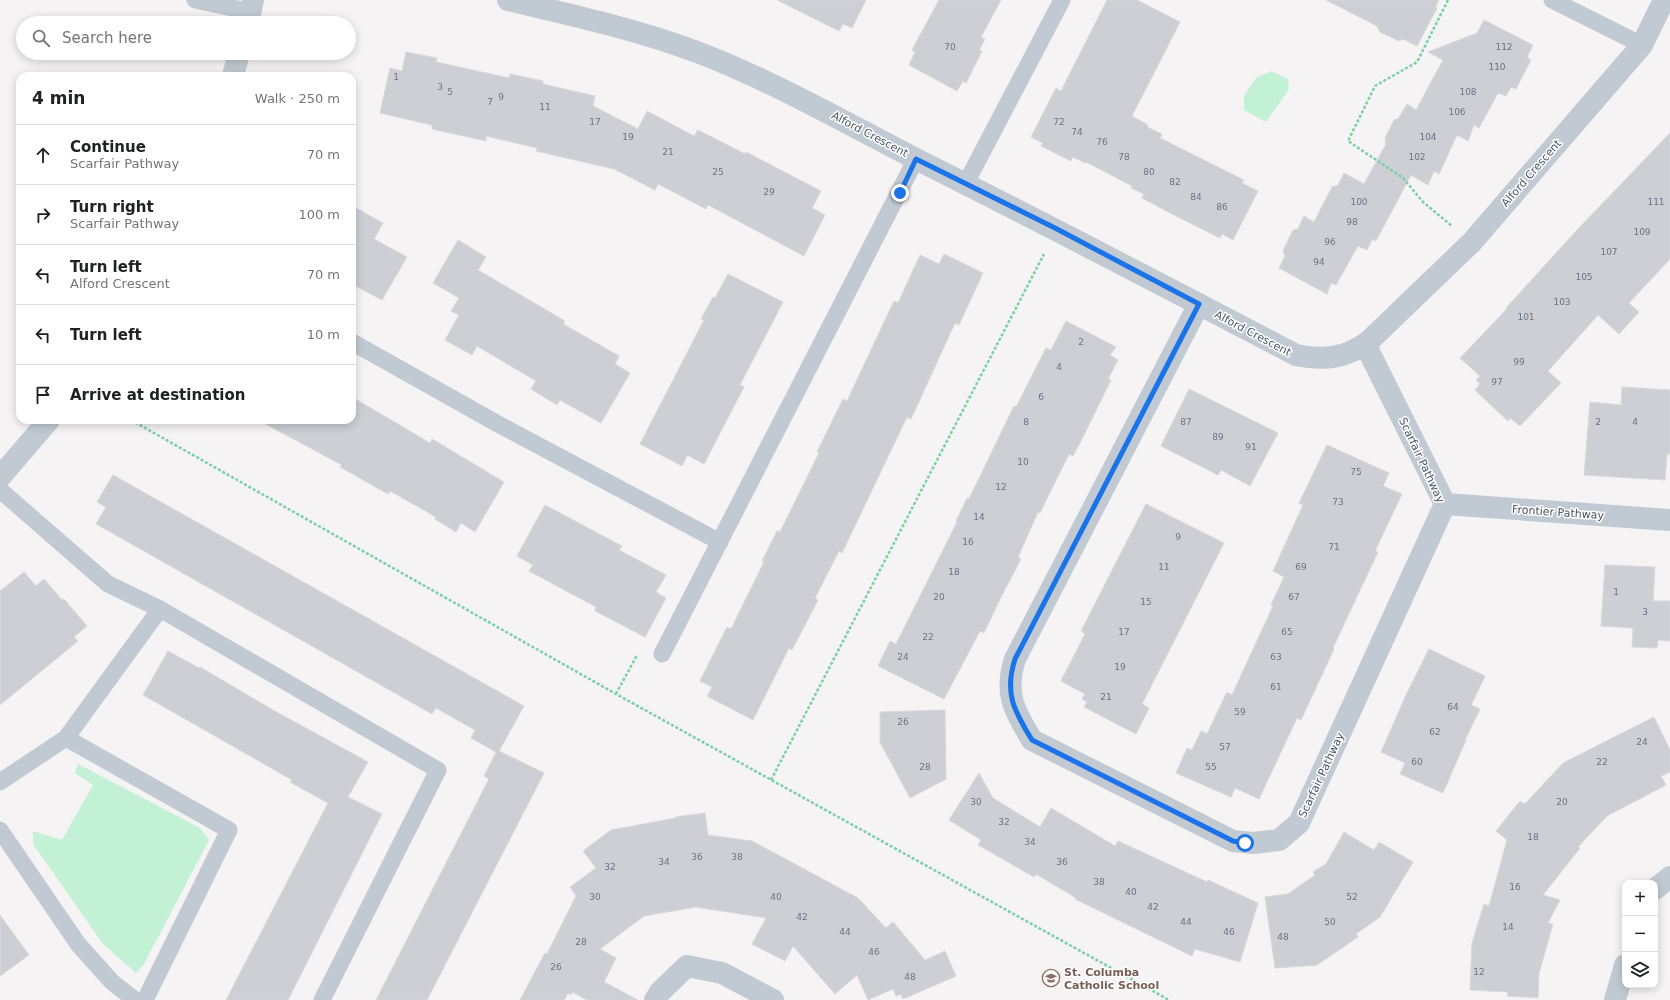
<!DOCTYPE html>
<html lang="en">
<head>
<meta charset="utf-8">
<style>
  :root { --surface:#fff; --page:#f6f6f6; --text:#202124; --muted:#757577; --line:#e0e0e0 }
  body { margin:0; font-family:"DejaVu Sans",sans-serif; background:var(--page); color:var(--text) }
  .controls { position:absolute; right:12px; bottom:12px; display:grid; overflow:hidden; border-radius:8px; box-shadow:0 2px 10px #0003 }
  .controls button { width:36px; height:36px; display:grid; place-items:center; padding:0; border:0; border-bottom:1px solid var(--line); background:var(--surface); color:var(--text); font:20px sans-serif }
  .stop { position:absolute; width:12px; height:12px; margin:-9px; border:3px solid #1a73e8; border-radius:50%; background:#fff }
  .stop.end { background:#1a73e8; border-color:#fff; box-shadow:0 1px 4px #0008 }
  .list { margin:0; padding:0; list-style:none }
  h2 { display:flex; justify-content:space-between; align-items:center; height:52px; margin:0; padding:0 16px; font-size:17px }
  h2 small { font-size:13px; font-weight:400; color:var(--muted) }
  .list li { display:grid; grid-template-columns:26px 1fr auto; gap:12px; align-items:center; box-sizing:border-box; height:60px; padding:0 16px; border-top:1px solid var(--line) }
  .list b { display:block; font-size:15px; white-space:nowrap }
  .list p { margin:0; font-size:13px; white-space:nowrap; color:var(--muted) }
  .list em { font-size:13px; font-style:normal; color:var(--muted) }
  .icon { flex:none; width:22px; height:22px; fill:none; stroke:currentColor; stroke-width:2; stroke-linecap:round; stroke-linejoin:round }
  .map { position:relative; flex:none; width:1670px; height:1000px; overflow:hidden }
  .search { position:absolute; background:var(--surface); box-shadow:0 2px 10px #0003; left:16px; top:16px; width:340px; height:44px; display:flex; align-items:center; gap:10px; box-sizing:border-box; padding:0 14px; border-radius:22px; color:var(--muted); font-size:15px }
  .panel { position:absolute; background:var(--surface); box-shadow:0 2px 10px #0003; left:16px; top:72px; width:340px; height:352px; border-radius:12px }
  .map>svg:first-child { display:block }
  .green { fill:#c3f1d5 }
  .building { fill:#cdcfd5; stroke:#d7d9de }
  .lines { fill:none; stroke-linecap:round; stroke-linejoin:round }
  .path { stroke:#7ad0a6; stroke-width:2.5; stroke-dasharray:3 2; stroke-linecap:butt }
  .service { stroke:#c1cad2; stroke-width:17 }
  .minor { stroke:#c1cad2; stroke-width:22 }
  .tertiary { stroke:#c1cad2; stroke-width:22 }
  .route { stroke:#1a73e8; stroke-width:5 }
  .labels { text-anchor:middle; stroke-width:3; stroke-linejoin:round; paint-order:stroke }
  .number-label { font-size:9px; fill:#6b747e }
  .street-label { font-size:11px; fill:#4a5661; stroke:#fff }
  .education-label { font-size:11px; font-weight:bold; fill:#785e54; stroke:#fff; text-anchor:start }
</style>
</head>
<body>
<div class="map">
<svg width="1670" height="1000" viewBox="0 0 1670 1000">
  <rect width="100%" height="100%" fill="#f5f3f3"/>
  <path class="green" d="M1271,71L1288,79L1289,89L1266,122L1244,110V96L1256,78Z
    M78,764L200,828L209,840L144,964L136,973L103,944L33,844V831L62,840L93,785L75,773Z"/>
  <path class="building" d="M777,0H866L852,28L843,24L839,31Z
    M939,0H1001L981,37L985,39L979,50L982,51L966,83L963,81L957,91L909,65L915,52L912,50Z
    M1107,0H1137L1180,22L1132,116L1148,125L1147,127L1162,134L1160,138L1244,180L1242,183L1258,191L1233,240L1222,234L1220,238L1170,213L1142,198L1144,194L1131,188L1132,186L1086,162L1085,163L1073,157L1071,161L1041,146L1043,143L1031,137L1056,88L1061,91Z
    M1326,0H1439L1435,7L1437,8L1417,46L1403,39L1399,41L1380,32L1377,26Z
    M1484,20L1533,45L1527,57L1531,60L1516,89L1511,87L1506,96L1498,93L1479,128L1474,125L1468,141L1457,135L1439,174L1434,171L1428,185L1411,175L1376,241L1372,239L1367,250L1358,246L1336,285L1331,283L1327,294L1279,268L1285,256L1283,251L1293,230L1298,229L1304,216L1314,222L1332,187L1338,185L1344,173L1364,184L1386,144L1385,138L1394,120L1398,119L1407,104L1416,110L1443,60L1428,52L1477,33Z
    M406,52L437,58L436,62L509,78L510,74L543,81V84L595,96L593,106L638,129L647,111L694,136L698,130L745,154L746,152L821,191L812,208L825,215L804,256L708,205L706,209L658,184L655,190L614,169L536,151L537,148L486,136V141L432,129V125L380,113L390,68L402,71Z
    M1670,133V259L1629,303L1639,312L1619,334L1598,315L1548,371L1561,383L1520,426L1510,418L1508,421L1475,390L1480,384L1476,380L1480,376L1460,358L1506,310V308L1576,231Z
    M352,206L383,223L374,239L407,257L382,300L352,284Z
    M458,240L486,257L478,270L565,321L563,324L619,356L615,364L630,373L601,423L560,400L557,405L531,389L536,381L477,346L472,355L445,340L459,315L451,311L459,298L433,283Z
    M944,254L983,273L959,325L955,323L911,419L907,417L842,553L839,551L815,598L818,600L792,650L789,648L753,720L707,696L712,687L700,681L727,627L731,629L764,562L762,561L777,531L780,532L819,453L817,452L843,399L847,401L894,301L898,303L920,255L939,264Z
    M728,274L783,302L740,385L744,387L704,464L687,455L682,466L640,444L704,320L701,319L713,297L715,298Z
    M1066,321L1116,347L1110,355L1118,360L1108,379L1111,380L1083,437L1073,456L1069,454L1040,513L1038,512L1018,557L1021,559L1001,597L984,633L980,631L944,699L878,666L890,641L896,644L957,522L956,521L967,498L969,499L1014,406L1016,407L1046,348L1051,350Z
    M1622,387L1670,390V454H1667L1665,480L1584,475L1590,402L1621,405Z
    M1189,389L1278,433L1250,486L1221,470L1218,475L1161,446Z
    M352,397L430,443L432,439L504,482L475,532L461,523L456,532L435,519L436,517L390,491L388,494L340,467L342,465L258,420H352Z
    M1327,445L1389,473L1383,486L1402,494L1375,551L1378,552L1352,607L1333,648L1334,649L1301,720L1297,718L1259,799L1235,788L1231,797L1176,773L1187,748L1192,750L1201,731L1207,734L1227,692L1232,695L1273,606L1271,605L1284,577L1273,571L1303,505L1299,503Z
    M113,475L524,706L499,751L544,773L427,1000H376L489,779L484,776L496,752L471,738L475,730L436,708L432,714L96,524L106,507L97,502Z
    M1146,504L1224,543L1142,704L1149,708L1136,734L1084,707L1087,702L1082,699L1085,694L1061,681L1085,634L1081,631Z
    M545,505L622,546L619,550L666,575L656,592L666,598L645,637L595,611L596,607L529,571L533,565L517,556Z
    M1605,565L1655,567L1653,601H1670V641L1658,640L1657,648L1632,647L1633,628L1601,626Z
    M24,572L36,586L44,579L62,600L64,599L87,626L74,637L78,641L0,705V591Z
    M1429,649L1485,676L1471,705L1480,709L1465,740H1466L1443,793L1400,774L1405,763L1381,752L1406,695Z
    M168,651L199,668L200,667L273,710L368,762L348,797L382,814L288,1000H226L328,803L290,782L292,780L143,695Z
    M945,710L946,779L910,798L880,742V712Z
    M1654,717L1670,750V772L1661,776L1666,785L1607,816L1578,847L1580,848L1543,895L1560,900L1548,923L1553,924L1539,973L1538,998L1507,996L1508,992L1470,990L1472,943L1484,904L1489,906L1507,840L1496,831L1520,801L1525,804L1563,763Z
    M979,773L993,798L1040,827L1051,808L1115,846L1118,841L1207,882L1208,880L1258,903L1240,962L1195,949L1192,956L1075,899L1076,898L1036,874L1034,877L978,845L981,840L949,820Z
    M705,813L708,835L752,841L858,898L886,928L893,922L925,960L945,951L956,976L903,999L901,994L896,996L893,989L868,1000L857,975L835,994L793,946L785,961L752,944L766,918L696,907L644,916L600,949L616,958L604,982L638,1000H587L572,992L571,995L568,993L564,1000H520L545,953L547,954L576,896L570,887L596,868L583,851L611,830L676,818L675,817Z
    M1344,832L1374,850L1379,842L1413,862L1380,917L1356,934L1358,937L1317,965L1275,968L1265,897L1288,894L1315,875L1313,872L1326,864Z
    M0,915L29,955L0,976Z"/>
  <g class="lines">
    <path class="path" d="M1448,0L1417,62L1375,86L1348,141L1403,178L1423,202L1452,226
      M131,420L616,694L1169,1000
      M616,694L636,657H639
      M771,780L1044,254"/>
    <path class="service" d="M195,0L251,12
      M1552,0L1642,45
      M966,183L1062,0
      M352,342L498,424L720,542
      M0,490L108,584L160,609L438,770L322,1000
      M662,654L916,159
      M66,738L229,830L145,1000
      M0,782L66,738L160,609
      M0,830L78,944L112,982L135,1000"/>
    <path class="minor" d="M508,0C572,15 635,29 697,52C773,81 844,122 916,159C1044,223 1170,289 1296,355C1324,361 1347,358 1369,341L1472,242L1642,45L1664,0
      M1199,304L1015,659C1004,693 1014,711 1032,740L1233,841L1253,843L1279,840L1299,823L1445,504
      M1365,344L1445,504
      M1445,504L1670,520
      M1655,889L1670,877
      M655,1000L660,992L687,966L722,973L773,1000
      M1615,1000L1625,965"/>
    <path class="tertiary" d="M248,23L253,0
      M233,76L239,53
      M0,477L49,420"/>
  </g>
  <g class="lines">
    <path class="route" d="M900,193L916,159L1055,228L1199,304L1015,659C1004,693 1014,711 1032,740L1233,841L1245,843"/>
  </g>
  <defs>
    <symbol id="school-ring" viewBox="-11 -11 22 22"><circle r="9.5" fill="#fff" stroke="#8d6e63" stroke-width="1.5"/><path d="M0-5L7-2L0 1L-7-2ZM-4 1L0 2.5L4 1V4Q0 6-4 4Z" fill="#8d6e63"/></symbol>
  </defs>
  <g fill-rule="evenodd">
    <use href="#school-ring" x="1041" y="968" width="20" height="20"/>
  </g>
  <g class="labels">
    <g class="number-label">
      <text x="950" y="50">70</text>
      <text x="1504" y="50">112</text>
      <text x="1497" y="70">110</text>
      <text x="396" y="80">1</text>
      <text x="440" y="90">3</text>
      <text x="450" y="95">5</text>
      <text x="1468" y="95">108</text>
      <text x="501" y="100">9</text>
      <text x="490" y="105">7</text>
      <text x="545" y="110">11</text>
      <text x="1457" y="115">106</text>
      <text x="595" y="125">17</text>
      <text x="1059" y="125">72</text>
      <text x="1077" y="135">74</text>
      <text x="628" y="140">19</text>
      <text x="1428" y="140">104</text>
      <text x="1102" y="145">76</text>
      <text x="668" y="155">21</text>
      <text x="1124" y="160">78</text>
      <text x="1417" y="160">102</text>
      <text x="718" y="175">25</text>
      <text x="1149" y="175">80</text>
      <text x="1175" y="185">82</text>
      <text x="769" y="195">29</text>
      <text x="1196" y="200">84</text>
      <text x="1359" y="205">100</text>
      <text x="1656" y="205">111</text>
      <text x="1222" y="210">86</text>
      <text x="1352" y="225">98</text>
      <text x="1642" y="235">109</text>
      <text x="1330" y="245">96</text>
      <text x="1609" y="255">107</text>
      <text x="1319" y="265">94</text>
      <text x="1584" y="280">105</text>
      <text x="1562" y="305">103</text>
      <text x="1526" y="320">101</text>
      <text x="1081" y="345">2</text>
      <text x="1519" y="365">99</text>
      <text x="1059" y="370">4</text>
      <text x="1497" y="385">97</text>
      <text x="1041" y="400">6</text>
      <text x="1026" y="425">8</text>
      <text x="1186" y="425">87</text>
      <text x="1598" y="425">2</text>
      <text x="1635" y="425">4</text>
      <text x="1218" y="440">89</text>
      <text x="1251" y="450">91</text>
      <text x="1023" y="465">10</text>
      <text x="1356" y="475">75</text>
      <text x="1001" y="490">12</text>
      <text x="1338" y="505">73</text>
      <text x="979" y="520">14</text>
      <text x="1178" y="540">9</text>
      <text x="968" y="545">16</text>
      <text x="1334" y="550">71</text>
      <text x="1164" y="570">11</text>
      <text x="1301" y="570">69</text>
      <text x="954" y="575">18</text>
      <text x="1616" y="595">1</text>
      <text x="939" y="600">20</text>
      <text x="1294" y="600">67</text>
      <text x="1146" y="605">15</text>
      <text x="1645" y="615">3</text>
      <text x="1124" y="635">17</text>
      <text x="1287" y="635">65</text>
      <text x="928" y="640">22</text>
      <text x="903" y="660">24</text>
      <text x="1276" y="660">63</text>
      <text x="1120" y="670">19</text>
      <text x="1276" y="690">61</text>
      <text x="1106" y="700">21</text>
      <text x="1453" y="710">64</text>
      <text x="1240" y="715">59</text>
      <text x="903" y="725">26</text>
      <text x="1435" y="735">62</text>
      <text x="1642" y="745">24</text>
      <text x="1225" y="750">57</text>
      <text x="1417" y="765">60</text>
      <text x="1602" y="765">22</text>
      <text x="925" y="770">28</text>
      <text x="1211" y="770">55</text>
      <text x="976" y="805">30</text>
      <text x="1562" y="805">20</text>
      <text x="1004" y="825">32</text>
      <text x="1533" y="840">18</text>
      <text x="1030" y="845">34</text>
      <text x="697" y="860">36</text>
      <text x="737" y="860">38</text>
      <text x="664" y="865">34</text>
      <text x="1062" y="865">36</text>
      <text x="610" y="870">32</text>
      <text x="1099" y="885">38</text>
      <text x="1515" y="890">16</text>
      <text x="1131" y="895">40</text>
      <text x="595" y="900">30</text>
      <text x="776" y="900">40</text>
      <text x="1352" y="900">52</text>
      <text x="1153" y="910">42</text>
      <text x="802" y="920">42</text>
      <text x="1186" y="925">44</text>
      <text x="1330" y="925">50</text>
      <text x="1508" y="930">14</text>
      <text x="845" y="935">44</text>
      <text x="1229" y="935">46</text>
      <text x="1283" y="940">48</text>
      <text x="581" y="945">28</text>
      <text x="874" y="955">46</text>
      <text x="556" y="970">26</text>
      <text x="1479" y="975">12</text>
      <text x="910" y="980">48</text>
    </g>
    <g class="street-label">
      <text transform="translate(870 134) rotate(28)" y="4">Alford Crescent</text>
      <text transform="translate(1531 173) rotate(-49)" y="4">Alford Crescent</text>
      <text transform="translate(1253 333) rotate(28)" y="4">Alford Crescent</text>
      <text transform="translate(1422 460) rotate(65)" y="4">Scarfair Pathway</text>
      <text transform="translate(1558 512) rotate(4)" y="4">Frontier Pathway</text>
      <text transform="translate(1321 775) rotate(-65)" y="4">Scarfair Pathway</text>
    </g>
    <g class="education-label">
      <text x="1064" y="976">St. Columba<tspan x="1064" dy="13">Catholic School</tspan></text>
    </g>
  </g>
</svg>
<div class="controls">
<button>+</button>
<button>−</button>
<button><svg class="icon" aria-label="layers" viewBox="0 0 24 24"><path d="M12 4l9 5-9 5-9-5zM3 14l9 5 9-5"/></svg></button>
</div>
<div class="stop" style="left:1245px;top:843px"></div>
<div class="stop end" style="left:900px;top:193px"></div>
<div class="search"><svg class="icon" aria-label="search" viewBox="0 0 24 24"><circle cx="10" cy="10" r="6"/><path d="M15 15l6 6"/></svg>Search here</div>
<section class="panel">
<h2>4 min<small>Walk · 250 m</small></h2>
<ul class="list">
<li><svg class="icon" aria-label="ahead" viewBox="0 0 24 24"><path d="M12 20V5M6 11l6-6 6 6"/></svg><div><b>Continue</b><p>Scarfair Pathway</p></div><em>70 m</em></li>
<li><svg class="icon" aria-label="right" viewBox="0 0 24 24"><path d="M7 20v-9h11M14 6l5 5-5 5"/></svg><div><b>Turn right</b><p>Scarfair Pathway</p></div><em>100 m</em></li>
<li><svg class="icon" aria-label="left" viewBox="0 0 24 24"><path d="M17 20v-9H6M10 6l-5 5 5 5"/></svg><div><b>Turn left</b><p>Alford Crescent</p></div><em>70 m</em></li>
<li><svg class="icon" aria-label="left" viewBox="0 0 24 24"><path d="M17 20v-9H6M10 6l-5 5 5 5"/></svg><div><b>Turn left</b></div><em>10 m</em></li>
<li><svg class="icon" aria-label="arrive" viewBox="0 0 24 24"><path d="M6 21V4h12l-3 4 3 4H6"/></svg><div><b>Arrive at destination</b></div></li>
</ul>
</section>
</div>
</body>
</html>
